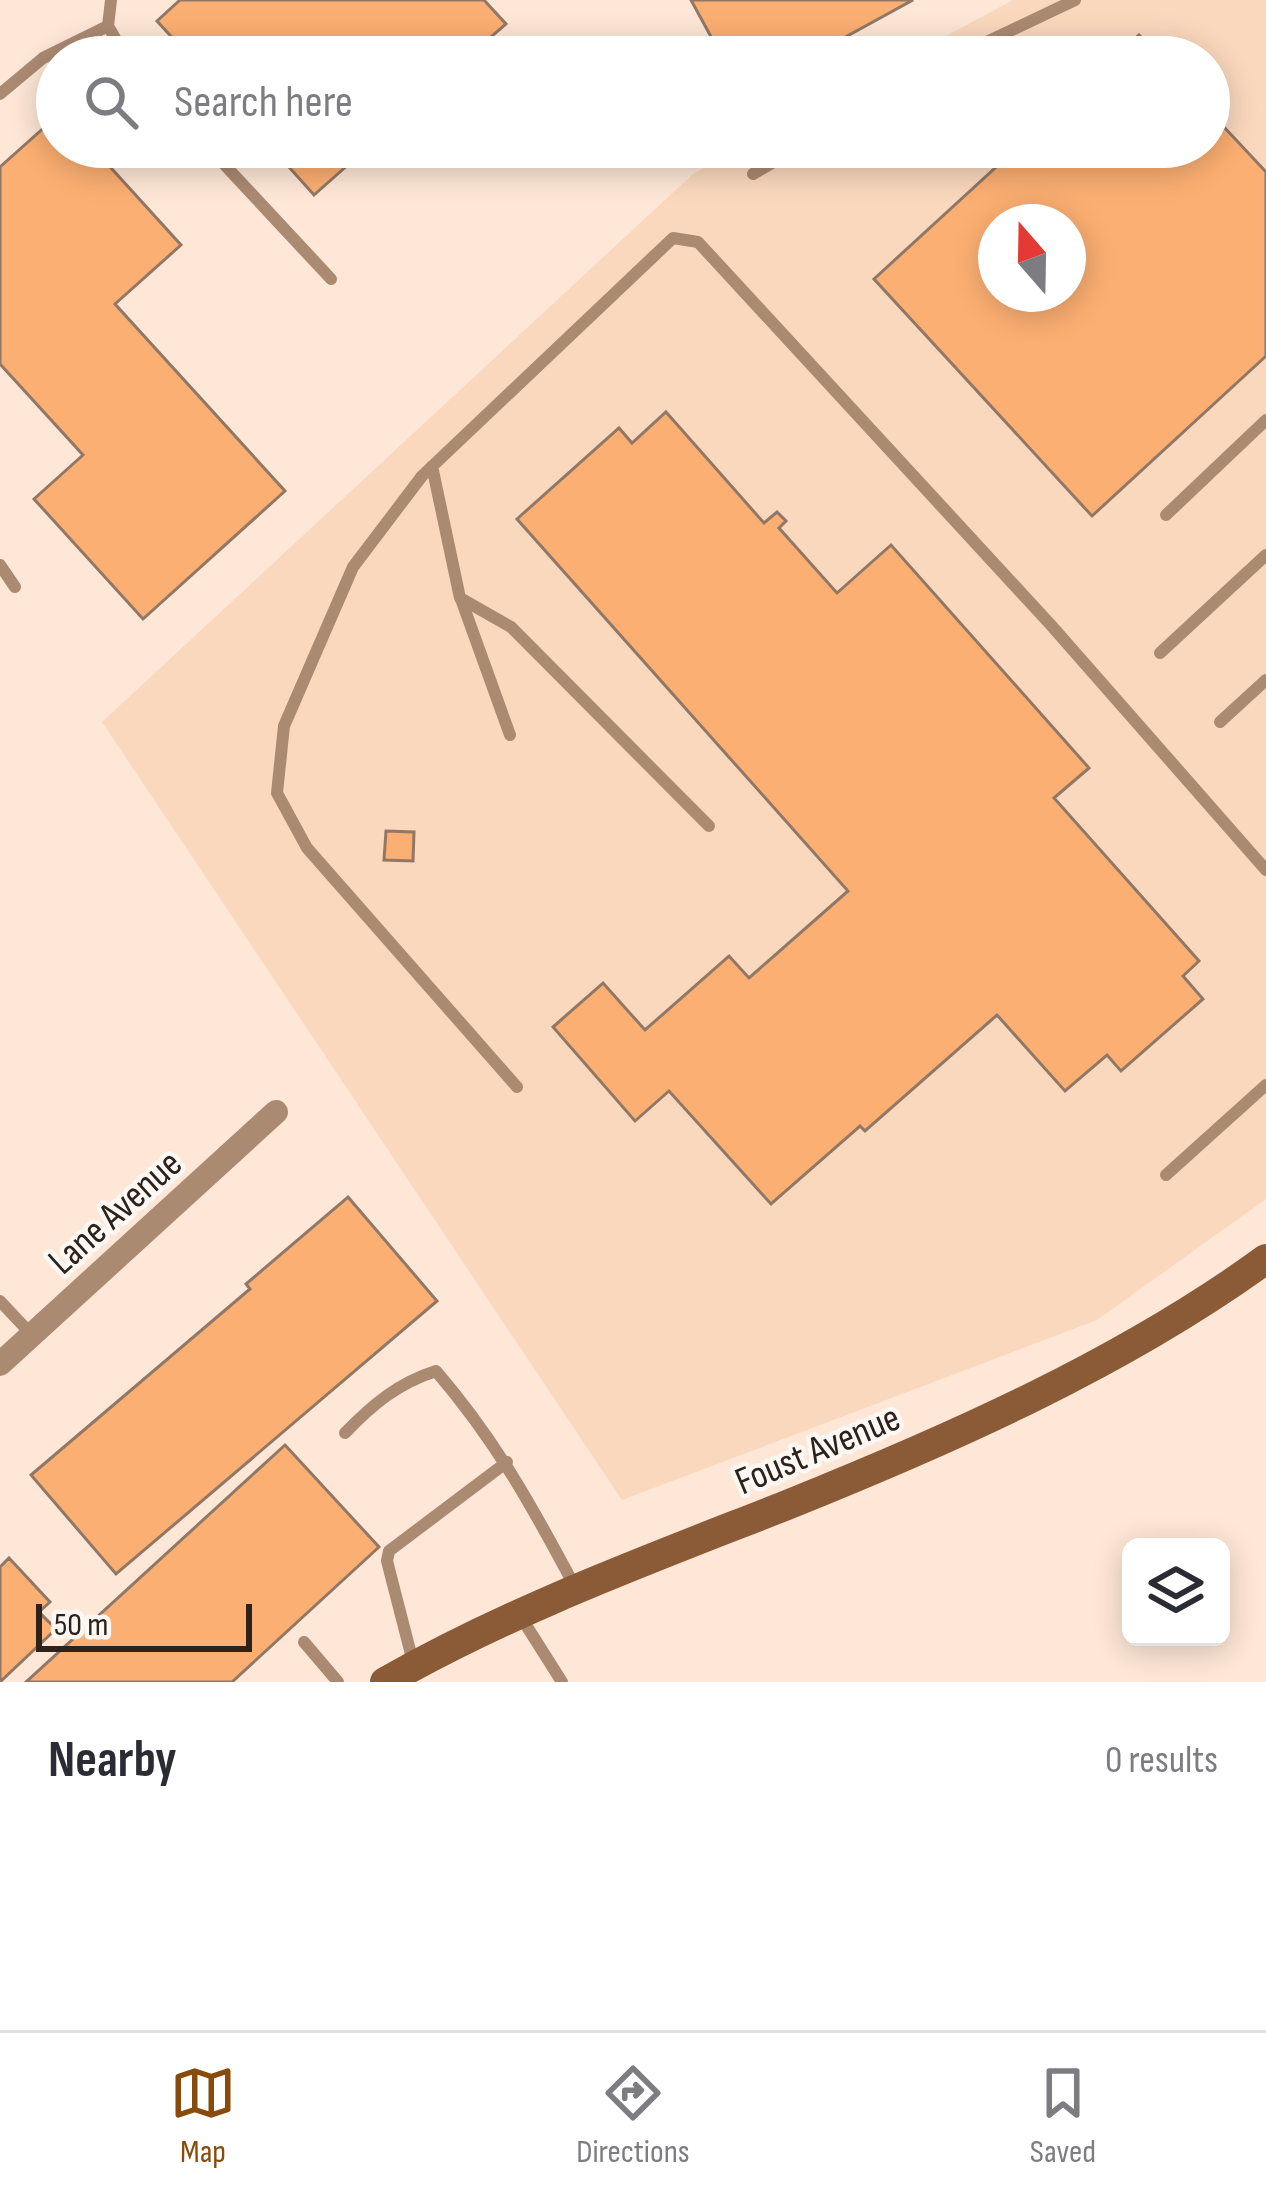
<!DOCTYPE html>
<html lang="en">
<head>
<meta charset="utf-8">
<style>
  :root { --surface:#fff; --page:#f2f2f3; --text:#2b2b33; --muted:#7c7c81; --line:#e1e1e2; --accent:#884b0c }
  body { margin:0; font-family:"Sofia Sans Condensed",sans-serif; background:var(--page); color:var(--text) }
  .controls { position:absolute; right:36px; bottom:36px; display:grid; overflow:hidden; border-radius:18px; box-shadow:0 6px 30px #0003 }
  .controls button { width:108px; height:108px; display:grid; place-items:center; padding:0; border:0; border-bottom:3px solid var(--line); background:var(--surface); color:var(--text); font:60px sans-serif }
  .compass { position:absolute; left:978px; top:204px; width:108px; height:108px; border-radius:50%; background:var(--surface); box-shadow:0 6px 30px #0003; rotate:340deg }
  .scale { position:absolute; left:36px; bottom:30px; width:216px; box-sizing:border-box; padding-left:12px; border:6px solid #2c221a; border-top:0; font-size:33px; line-height:42px; white-space:nowrap; color:#2c221a; -webkit-text-stroke:9px #fdf8f4; paint-order:stroke }
  .list { margin:0; padding:0; list-style:none }
  h2 { display:flex; justify-content:space-between; align-items:center; height:156px; margin:0; padding:0 48px; font-size:51px }
  h2 small { font-size:39px; font-weight:400; color:var(--muted) }
  .icon { flex:none; width:66px; height:66px; fill:none; stroke:currentColor; stroke-width:2; stroke-linecap:round; stroke-linejoin:round }
  .map { position:relative; flex:none; width:1266px; height:1682px; overflow:hidden }
  .search { position:absolute; background:var(--surface); box-shadow:0 6px 30px #0003; left:36px; right:36px; top:36px; height:132px; display:flex; align-items:center; gap:30px; box-sizing:border-box; padding:0 42px; border-radius:66px; color:var(--muted); font-size:45px }
  .sheet { height:348px; background:var(--surface) }
  nav { display:flex; justify-content:space-around; align-items:center; box-sizing:border-box; height:168px; border-top:3px solid var(--line); background:var(--surface); font-size:33px; color:var(--muted) }
  nav a { display:grid; justify-items:center; gap:6px }
  nav .on { color:var(--accent) }
  .map>svg:first-child { display:block }
  .built { fill:#fad8be; fill-rule:evenodd }
  .building { fill:#fcaf72; stroke:#917866; stroke-width:3; fill-rule:evenodd }
  .lines { fill:none; stroke-linecap:round; stroke-linejoin:round }
  .lane { stroke:#ab8a72; stroke-width:12 }
  .street { stroke:#ab8a72; stroke-width:24 }
  .secondary { stroke:#8a5b36; stroke-width:30 }
  .labels { text-anchor:middle; stroke-width:9; stroke-linejoin:round; paint-order:stroke }
  .street-label { font-size:39px; fill:#2c221a; stroke:#fdf8f4 }
</style>
</head>
<body>
<div class="map">
<svg width="1266" height="1682" viewBox="0 0 1266 1682">
  <rect width="100%" height="100%" fill="#fee7d6"/>
  <path class="built" d="M1013,0H1266V1199L1097,1320L622,1500L102,722L693,174L742,147H1209V57H907ZM996,222H1068V294H996Z"/>
  <path class="building" d="M180,0H484L506,24L468,57H190L157,21Z
    M691,0H913L809,57H722Z
    M1139,35L1159,57H1116Z
    M1209,111L1266,172V356L1092,516L874,279L1018,147H1209ZM996,222H1068V294H996Z
    M57,116V147H92L181,245L115,304L285,491L143,619L34,499L83,455L0,364V167Z
    M271,147H368L314,195Z
    M666,412L764,523L777,512L786,521L779,528L837,593L891,545L1089,768L1054,798L1199,961L1183,976L1203,999L1121,1071L1107,1055L1065,1091L997,1015L865,1131L860,1126L771,1204L669,1091L635,1121L553,1027L603,983L645,1030L729,956L749,978L848,891L517,519L619,428L632,443Z
    M386,831L414,832L413,861L384,860Z
    M348,1197L437,1301L116,1574L31,1475L250,1289L246,1284Z
    M285,1445L379,1547L232,1682H26Z
    M9,1558L50,1602L39,1612L56,1629L0,1682V1567Z"/>
  <g class="lines">
    <path class="lane" d="M111,0L108,26L126,57
      M955,57L1075,0
      M0,94L43,58L108,26
      M208,147L331,279
      M753,174L799,147
      M432,466L460,598L511,627L709,826
      M1166,515L1266,420
      M0,565L15,587
      M461,599L510,735
      M1160,653L1266,555
      M1220,722L1266,680
      M517,1087L307,848L277,793L284,726L353,567L422,476L673,238L698,242L1050,624L1266,870
      M1166,1175L1266,1085
      M0,1301L32,1335
      M345,1433C372,1405 398,1383 436,1371C496,1441 532,1506 575,1587
      M519,1614L562,1682
      M304,1642L338,1682
      M413,1662L387,1561L389,1551L507,1462"/>
    <path class="street" d="M0,1364L276,1112"/>
    <path class="secondary" d="M385,1682C513,1609 650,1559 787,1505C951,1439 1123,1363 1266,1259"/>
  </g>
  <g class="labels">
    <g class="street-label">
      <text transform="translate(114 1211) rotate(-42)" y="14">Lane Avenue</text>
      <text transform="translate(817 1448) rotate(-23)" y="14">Foust Avenue</text>
    </g>
  </g>
</svg>
<div class="controls">
<button><svg class="icon" aria-label="layers" viewBox="0 0 24 24"><path d="M12 4l9 5-9 5-9-5zM3 14l9 5 9-5"/></svg></button>
</div>
<svg class="compass" viewBox="-18 -18 36 36"><path d="M0-13l5 13h-10z" fill="#e53935"/><path d="M0 13l5-13h-10z" fill="#7c7c81"/></svg>
<div class="scale">50 m</div>
<div class="search"><svg class="icon" aria-label="search" viewBox="0 0 24 24"><circle cx="10" cy="10" r="6"/><path d="M15 15l6 6"/></svg>Search here</div>
</div>
<section class="sheet">
<h2>Nearby<small>0 results</small></h2>
<ul class="list">
</ul>
</section>
<nav>
<a class="on"><svg class="icon" aria-label="map" viewBox="0 0 24 24"><path d="M3 6l6-2 6 2 6-2v14l-6 2-6-2-6 2zM9 4v14M15 6v14"/></svg>Map</a>
<a><svg class="icon" aria-label="directions" viewBox="0 0 24 24"><path d="M12 3l9 9-9 9-9-9zM9 14v-3h6M13 9l2 2-2 2"/></svg>Directions</a>
<a><svg class="icon" aria-label="saved" viewBox="0 0 24 24"><path d="M7 4h10v16l-5-4-5 4z"/></svg>Saved</a>
</nav>
</body>
</html>
